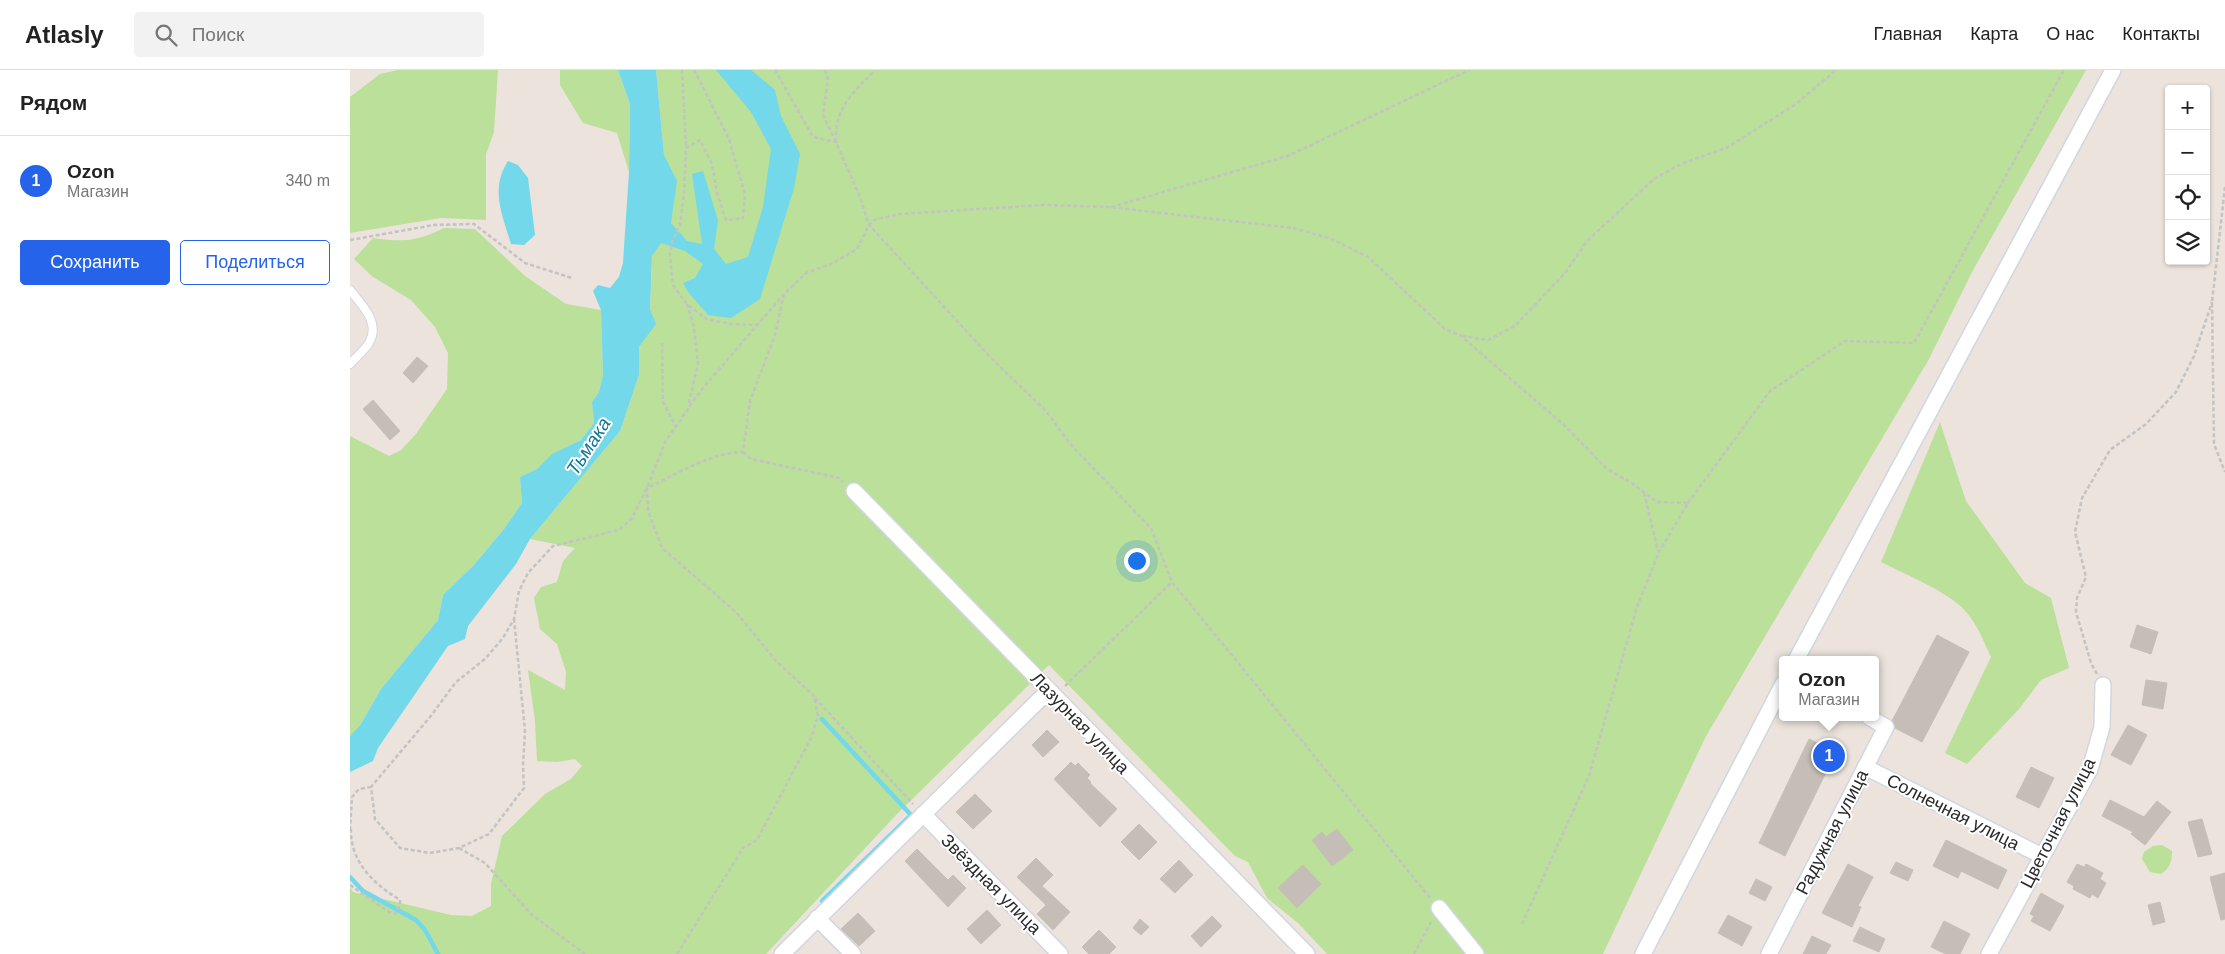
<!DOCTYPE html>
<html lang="ru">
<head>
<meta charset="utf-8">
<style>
  :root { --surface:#fff; --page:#f2f2f2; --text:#222; --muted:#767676; --line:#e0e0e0; --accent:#2563eb }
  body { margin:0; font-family:Helvetica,sans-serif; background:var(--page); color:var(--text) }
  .controls { position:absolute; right:15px; top:15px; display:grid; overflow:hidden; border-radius:5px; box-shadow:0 1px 4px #0004 }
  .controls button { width:45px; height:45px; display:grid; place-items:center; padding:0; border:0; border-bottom:1px solid var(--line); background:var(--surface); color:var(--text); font:25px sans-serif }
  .you { position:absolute; left:786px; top:490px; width:18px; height:18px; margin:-12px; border:4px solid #fff; border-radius:50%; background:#1a73e8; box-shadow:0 0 0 8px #1a73e833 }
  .badge { display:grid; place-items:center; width:32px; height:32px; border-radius:50%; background:var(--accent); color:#fff; font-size:16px; font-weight:700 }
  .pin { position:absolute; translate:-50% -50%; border:2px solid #fff; box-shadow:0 1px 5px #0006 }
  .popup { position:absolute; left:1429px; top:586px; width:100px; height:65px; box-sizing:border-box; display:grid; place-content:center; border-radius:5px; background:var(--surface); filter:drop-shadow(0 1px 4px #0005); font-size:16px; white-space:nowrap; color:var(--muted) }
  .popup b { font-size:19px; color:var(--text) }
  .popup::after { content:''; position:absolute; left:50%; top:100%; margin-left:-10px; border:10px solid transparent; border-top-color:var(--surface) }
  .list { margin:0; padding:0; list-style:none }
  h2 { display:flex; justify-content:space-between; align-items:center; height:65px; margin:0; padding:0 20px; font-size:21px }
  h2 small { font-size:16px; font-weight:400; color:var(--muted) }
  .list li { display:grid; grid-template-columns:32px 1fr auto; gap:15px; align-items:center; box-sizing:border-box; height:90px; padding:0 20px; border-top:1px solid var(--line) }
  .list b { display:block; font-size:19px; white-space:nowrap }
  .list p { margin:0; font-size:16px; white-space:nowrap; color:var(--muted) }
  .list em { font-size:16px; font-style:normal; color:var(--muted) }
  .actions { display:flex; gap:10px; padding:15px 20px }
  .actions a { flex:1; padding:11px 0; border:1px solid var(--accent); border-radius:5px; text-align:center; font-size:18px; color:var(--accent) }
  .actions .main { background:var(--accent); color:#fff }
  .icon { flex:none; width:28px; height:28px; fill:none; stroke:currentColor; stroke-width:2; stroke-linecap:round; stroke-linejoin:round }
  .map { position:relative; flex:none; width:1875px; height:884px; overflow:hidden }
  header { display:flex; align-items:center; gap:30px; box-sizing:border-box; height:70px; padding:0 25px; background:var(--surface); border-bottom:1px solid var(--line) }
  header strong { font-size:24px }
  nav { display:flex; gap:28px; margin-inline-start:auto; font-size:18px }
  .search { width:350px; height:45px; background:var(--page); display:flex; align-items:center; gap:12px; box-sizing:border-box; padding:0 18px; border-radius:5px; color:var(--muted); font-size:19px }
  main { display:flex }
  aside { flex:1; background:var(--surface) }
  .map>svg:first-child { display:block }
  .green { fill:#bae09a }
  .water { fill:#72d8ea }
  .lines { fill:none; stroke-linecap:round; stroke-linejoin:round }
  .stream { stroke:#72d8ea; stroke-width:4.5 }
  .building { fill:#c4beb7; stroke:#c6bfb6 }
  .service-casing { stroke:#d1d6e2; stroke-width:10 }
  .minor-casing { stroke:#d1d6e2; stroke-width:18 }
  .path { stroke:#c3c3c3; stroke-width:2.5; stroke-dasharray:4 2.5; stroke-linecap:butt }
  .service { stroke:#fff; stroke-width:8 }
  .minor { stroke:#fff; stroke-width:15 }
  .labels { text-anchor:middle; stroke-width:4; stroke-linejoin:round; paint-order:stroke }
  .street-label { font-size:18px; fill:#2a2a2a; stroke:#fff }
  .water-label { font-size:19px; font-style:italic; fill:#127795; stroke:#fff }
</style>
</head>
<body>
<header>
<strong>Atlasly</strong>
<div class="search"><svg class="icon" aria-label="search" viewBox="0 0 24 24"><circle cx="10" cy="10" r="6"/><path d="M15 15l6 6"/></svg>Поиск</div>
<nav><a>Главная</a><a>Карта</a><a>О нас</a><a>Контакты</a></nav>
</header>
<main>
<aside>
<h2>Рядом<small></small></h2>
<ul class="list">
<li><span class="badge">1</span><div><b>Ozon</b><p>Магазин</p></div><em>340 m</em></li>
</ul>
<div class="actions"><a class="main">Сохранить</a><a>Поделиться</a></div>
</aside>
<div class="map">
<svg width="1875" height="884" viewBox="0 0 1875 884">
  <rect width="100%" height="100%" fill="#ebe3dc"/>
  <path class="green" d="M48,0H148L144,62L136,84V150L91,148L0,163V27L30,4Z
    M210,0H268L280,34L279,102L267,63L233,53L210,15Z
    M306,0H1736L1622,202L1579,289L1355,668L1253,884H977L948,853L917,828L898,792L885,786L699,595L547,744L416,884H0V817L3,822L101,845L122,846L141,836V814L152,766L195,724L221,709L232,696L225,689L207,692L187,691L185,651L178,600L215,620L216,602L207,574L190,559L184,528L191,517L207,512L213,491L225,478L180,469L270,361L289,305V277L305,254L300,239L304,147L314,85Z
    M94,158L125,159L175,206L216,234L251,240L253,305L249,322L242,332L244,353L231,370L203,384L187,399L170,407L172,433L154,459L124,495L93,525L88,550L31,619L11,654L0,666V366L39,386L51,380L66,364L97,319L98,283L85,257L61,230L23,207L4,189L23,168C54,172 65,172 94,158Z
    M1590,352L1616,431L1675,513L1701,528L1719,598L1691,610L1669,639L1617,694L1595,683L1641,587C1634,572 1628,556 1617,543C1602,523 1554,504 1531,492Z
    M1812,775L1822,781C1822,792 1820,798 1811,804L1800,802L1792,789L1794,782L1803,776Z"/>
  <path class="water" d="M268,0H306L314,85L327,111L321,153L337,171L352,174L342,104L353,101L368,150L364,179L376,194L398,187L413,137L421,79L401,42L366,0H401L425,20L431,46L450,84L444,118L410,229L381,248L358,245L338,222L333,213L345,208L353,194L335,181L311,173L302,186L300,239L306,254L289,277V305L270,361L180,469L166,494L118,556L115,569L98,576L28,678L23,691L0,702V666L11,654L31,619L88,550L93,525L124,495L154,459L172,433L170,407L187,399L202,384L231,370L244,353L242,332L249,322L253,305L251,240L243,221L248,215L260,218L269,207L273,193L279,102L280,34Z
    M158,91L168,95L178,108L185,165L174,175L161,174C152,144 140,119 158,91Z"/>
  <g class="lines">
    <path class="stream" d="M472,649L561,745L472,831
      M0,807L13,821L66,850L75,860L88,884"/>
  </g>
  <path class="building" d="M67,287L78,296L63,313L53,303Z
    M23,330L50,361L40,370L13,339Z
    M1787,555L1808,562L1801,584L1780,577Z
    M1587,565L1619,582L1572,672L1545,658L1542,651Z
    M1796,610L1817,613L1813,639L1792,635Z
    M1778,655L1797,665L1781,695L1761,685Z
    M697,660L709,672L693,687L682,675Z
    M1459,669L1486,682L1435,786L1409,773Z
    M721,692L725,696L728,693L740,705L737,708L741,712L740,713L767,739L750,757L704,709Z
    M1681,697L1704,708L1689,738L1666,727Z
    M625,724L642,741L623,759L606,742Z
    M1760,730L1794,747L1807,731L1821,742L1795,775L1781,764L1783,762L1752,746Z
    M1852,749L1862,784L1848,787L1838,752Z
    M789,754L807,772L789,790L771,772Z
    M987,759L1003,780L982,796L962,770L972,762L976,767Z
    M1596,770L1657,800L1648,819L1611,801L1608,808L1583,796Z
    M567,779L598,810L603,805L616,818L598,837L555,791Z
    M686,788L703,805L692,816L720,842L703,860L687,844L696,835L667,807Z
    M829,790L843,805L825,823L810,809Z
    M1546,792L1563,800L1558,811L1540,803Z
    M1498,794L1523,807L1508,836L1511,837L1502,857L1472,843Z
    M1727,794L1734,797L1736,794L1753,803L1750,809L1756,813L1748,828L1742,824L1740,828L1723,819L1724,816L1717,812Z
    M953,795L971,814L947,838L928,818Z
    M1875,803V849L1871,850L1860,807Z
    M1406,809L1422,817L1415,831L1399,823Z
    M1691,823L1714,836L1700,861L1681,851L1684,846L1680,844Z
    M1810,832L1815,852L1803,855L1798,835Z
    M637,840L651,855L631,874L617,859Z
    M508,843L525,861L509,876L491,859Z
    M1378,845L1402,857L1392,876L1368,863Z
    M862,846L872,856L851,877L841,866Z
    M790,849L799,857L791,865L783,858Z
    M1594,851L1620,864L1610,884H1596L1581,877Z
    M1510,857L1535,869L1529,882L1503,871Z
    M749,860L766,877L759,884H739L732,877Z
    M1462,866L1481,875L1476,884H1453Z"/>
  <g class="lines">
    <defs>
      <path id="service" d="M0,220C12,235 31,253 19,273C14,281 6,287 0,294"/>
      <path id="minor" d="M504,421L957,884
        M1446,590L1763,0
        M1515,697L1692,786
        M573,744L710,884
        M1089,838L1126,884
        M467,848L503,884
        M432,884L691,628L704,627
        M1293,884L1433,614
        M1419,884L1536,657L1519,647
        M1639,884L1740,699L1752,657L1753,615"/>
    </defs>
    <use href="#service" class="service-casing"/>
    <use href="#minor" class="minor-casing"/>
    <path class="path" d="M332,0L336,78
      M344,0L379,69L395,124L393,148L376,150L367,123L362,94L350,70L336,78L334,123L330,155L322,172L320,185L323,215L337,234L356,249L381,254L407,255
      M425,0L463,67L486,72L510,127L519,155L641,288L696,341L722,376L801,458L822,512L1081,829
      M475,0L478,8L473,45L485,70
      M486,72C484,38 503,23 525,0
      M1875,117L1862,232L1864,374L1875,402
      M761,137L938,86L1119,0
      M0,170L84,155L124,154L175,193L222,208
      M337,234L344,257L348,294L338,336
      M1112,266L1138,270L1165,256L1215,203L1237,171L1304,109L1331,94L1378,77L1446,34L1486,0
      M312,273L313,332L325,355
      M393,382L401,389L489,408L493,412
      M1294,423L1308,481
      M1338,433L1420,321L1495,271L1564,273L1714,0
      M164,549L175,661L173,695L174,718L139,764L109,778L80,783L50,778L25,749L21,717L80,647L106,612L135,589L153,568L164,549L169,521L178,503L203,476L269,460L282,448L297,418L315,372L352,319L435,223L456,203L481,194L507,179L519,155L524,150L550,144L693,135L759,137L943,158L982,169L1018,187L1095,259L1111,266L1214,355L1257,399L1283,414L1307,432L1338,433L1309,482L1287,537L1239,706L1171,856
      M1747,604L1741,593L1726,542L1727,528L1736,507L1725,462L1732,428L1760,380L1796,354L1826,322L1844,286L1862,232
      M715,616L822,512
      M465,628L563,734
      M0,760L2,727L9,719L21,717
      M109,778L135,793L181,844L235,884
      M0,815L39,842L45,844L50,835V830C24,814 0,792 1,759
      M327,884L393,778L407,770L461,668L468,646L464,626L426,591L386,542L312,478L298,441L297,418C327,404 359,383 393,382L400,331L425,265L434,224
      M1064,884L1081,852"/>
    <use href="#service" class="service"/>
    <use href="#minor" class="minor"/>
  </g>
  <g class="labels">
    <g class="street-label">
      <text transform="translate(730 653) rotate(46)" y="6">Лазурная улица</text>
      <text transform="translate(1603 742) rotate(27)" y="6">Солнечная улица</text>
      <text transform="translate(1708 753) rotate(-63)" y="6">Цветочная улица</text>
      <text transform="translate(1482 762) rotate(-63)" y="6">Радужная улица</text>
      <text transform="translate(641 814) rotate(45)" y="6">Звёздная улица</text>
    </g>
    <g class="water-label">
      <text transform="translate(238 376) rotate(-57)" y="7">Тьмака</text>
    </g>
  </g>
</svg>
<div class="controls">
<button>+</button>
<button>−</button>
<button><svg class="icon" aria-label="locate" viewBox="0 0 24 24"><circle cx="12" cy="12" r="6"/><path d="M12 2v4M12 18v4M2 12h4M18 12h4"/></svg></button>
<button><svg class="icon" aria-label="layers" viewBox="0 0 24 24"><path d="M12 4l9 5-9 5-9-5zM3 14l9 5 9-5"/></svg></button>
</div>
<div class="you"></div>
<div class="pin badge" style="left:1479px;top:686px">1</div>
<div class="popup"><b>Ozon</b>Магазин</div>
</div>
</main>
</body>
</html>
